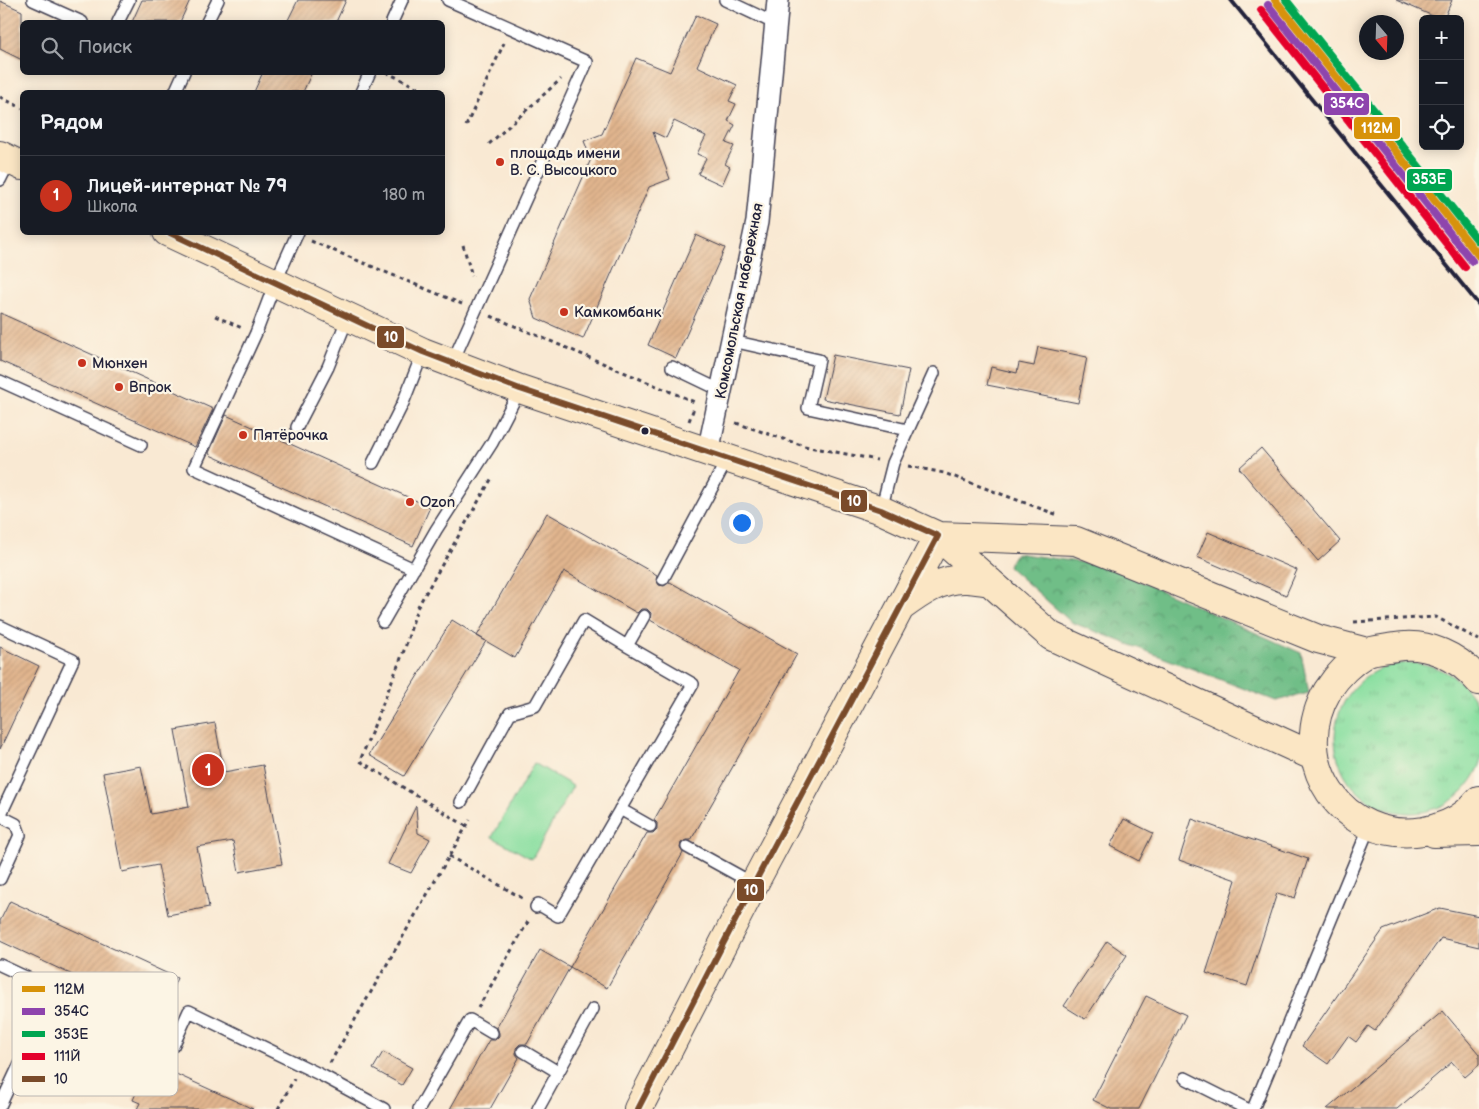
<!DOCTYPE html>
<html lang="ru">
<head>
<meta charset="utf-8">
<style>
  :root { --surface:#171b24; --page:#20242c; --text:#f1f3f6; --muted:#9ea1a6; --line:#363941; --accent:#c8321e }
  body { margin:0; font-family:"Balsamiq Sans",sans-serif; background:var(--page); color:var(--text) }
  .controls { position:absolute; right:15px; top:15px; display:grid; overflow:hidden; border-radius:8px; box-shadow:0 2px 12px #0003 }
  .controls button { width:45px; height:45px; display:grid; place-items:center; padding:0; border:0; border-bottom:1px solid var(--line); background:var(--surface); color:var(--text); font:25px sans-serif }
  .compass { position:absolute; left:1359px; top:15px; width:45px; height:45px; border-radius:50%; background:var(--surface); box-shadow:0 2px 12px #0003; rotate:161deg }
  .you { position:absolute; left:741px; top:522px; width:18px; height:18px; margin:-12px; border:4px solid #fff; border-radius:50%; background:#1a73e8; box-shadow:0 0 0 8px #1a73e833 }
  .badge { display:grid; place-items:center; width:32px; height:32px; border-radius:50%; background:var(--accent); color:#fff; font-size:16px; font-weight:700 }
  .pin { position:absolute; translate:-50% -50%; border:2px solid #fff; box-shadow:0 1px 5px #0006 }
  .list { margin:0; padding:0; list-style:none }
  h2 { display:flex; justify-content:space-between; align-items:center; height:65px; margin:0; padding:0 20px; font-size:21px }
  h2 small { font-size:16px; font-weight:400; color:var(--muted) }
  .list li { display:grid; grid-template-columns:32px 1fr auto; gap:15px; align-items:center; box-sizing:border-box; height:80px; padding:0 20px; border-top:1px solid var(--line) }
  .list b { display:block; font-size:19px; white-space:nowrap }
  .list p { margin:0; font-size:16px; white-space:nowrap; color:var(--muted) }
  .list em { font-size:16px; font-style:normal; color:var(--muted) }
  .icon { flex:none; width:28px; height:28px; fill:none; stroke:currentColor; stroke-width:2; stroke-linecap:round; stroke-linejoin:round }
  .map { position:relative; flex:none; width:1479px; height:1109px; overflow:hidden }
  .search { position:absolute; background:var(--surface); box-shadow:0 2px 12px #0003; left:20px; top:20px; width:425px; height:55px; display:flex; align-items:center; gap:12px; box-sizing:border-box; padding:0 18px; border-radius:8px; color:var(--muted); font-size:19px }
  .panel { position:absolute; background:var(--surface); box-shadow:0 2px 12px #0003; left:20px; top:90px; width:425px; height:145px; border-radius:8px }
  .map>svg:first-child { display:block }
  .grass { fill:url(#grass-tufts); stroke:#56806e }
  .forest { fill:url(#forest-crowns); stroke:#497061 }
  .pitch { fill:#8bdfa1; stroke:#56806e }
  .building { fill:url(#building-hatch) }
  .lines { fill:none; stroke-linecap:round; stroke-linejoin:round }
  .lane-casing { stroke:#424052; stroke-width:14 }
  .street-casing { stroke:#424052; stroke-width:24 }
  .secondary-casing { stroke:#424052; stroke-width:30 }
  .path { stroke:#424052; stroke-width:3; stroke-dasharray:4 4; stroke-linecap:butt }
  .lane { stroke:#fff; stroke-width:11 }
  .street { stroke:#fff; stroke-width:21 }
  .secondary { stroke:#fbe6c4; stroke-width:28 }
  .rail { stroke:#22223b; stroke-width:4 }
  .bus-1-casing { stroke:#fcf5e5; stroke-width:10 }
  .bus-1 { stroke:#7a4b2a; stroke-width:6 }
  .rail-1-casing { stroke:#fcf5e5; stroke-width:11 }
  .rail-2-casing { stroke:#fcf5e5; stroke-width:11 }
  .rail-3-casing { stroke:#fcf5e5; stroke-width:11 }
  .rail-4-casing { stroke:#fcf5e5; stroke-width:11 }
  .rail-1 { stroke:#d79209; stroke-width:8 }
  .rail-2 { stroke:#8e44ad; stroke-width:8 }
  .rail-3 { stroke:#00a651; stroke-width:8 }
  .rail-4 { stroke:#e4002b; stroke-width:8 }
  .poi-dot { fill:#c8321e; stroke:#fcf5e5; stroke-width:2 }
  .bus-dot { fill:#22223b; stroke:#fcf5e5; stroke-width:2 }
  .labels { text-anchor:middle; stroke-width:4.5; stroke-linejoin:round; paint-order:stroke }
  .poi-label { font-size:15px; fill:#22223b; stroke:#fcf5e5; text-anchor:start }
  .street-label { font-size:15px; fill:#22223b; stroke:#fcf5e5 }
  .key { fill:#fcf5e5; stroke:#bbb6b2; stroke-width:1 }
  .key-label { font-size:14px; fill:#22223b }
  .line-badge { stroke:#fcf5e5; stroke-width:2 }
  .badge-label { font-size:14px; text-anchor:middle; font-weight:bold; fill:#fff }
</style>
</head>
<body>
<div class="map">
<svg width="1479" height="1109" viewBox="0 0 1479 1109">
  <defs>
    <pattern id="grass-tufts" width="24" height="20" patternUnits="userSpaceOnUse" patternTransform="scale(1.25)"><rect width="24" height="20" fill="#8bdfa1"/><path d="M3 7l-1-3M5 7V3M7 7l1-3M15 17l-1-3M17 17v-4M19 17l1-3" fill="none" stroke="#78bf8c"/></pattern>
    <pattern id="forest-crowns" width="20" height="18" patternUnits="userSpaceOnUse" patternTransform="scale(1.25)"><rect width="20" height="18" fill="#70be87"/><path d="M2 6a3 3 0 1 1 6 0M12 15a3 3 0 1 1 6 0" fill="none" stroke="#5c9a70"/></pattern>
    <pattern id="building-hatch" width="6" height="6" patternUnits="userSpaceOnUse" patternTransform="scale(1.25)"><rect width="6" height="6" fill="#e1b58e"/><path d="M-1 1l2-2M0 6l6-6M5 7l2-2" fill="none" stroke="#c19b7b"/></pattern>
  </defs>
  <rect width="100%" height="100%" fill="#fcf5e5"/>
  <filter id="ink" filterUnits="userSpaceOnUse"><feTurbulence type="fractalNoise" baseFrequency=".02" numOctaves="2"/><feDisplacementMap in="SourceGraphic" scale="10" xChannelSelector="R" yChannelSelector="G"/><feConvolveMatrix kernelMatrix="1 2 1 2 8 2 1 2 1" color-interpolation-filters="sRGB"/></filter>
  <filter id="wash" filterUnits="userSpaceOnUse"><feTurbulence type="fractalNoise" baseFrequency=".0096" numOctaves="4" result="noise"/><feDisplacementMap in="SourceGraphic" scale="20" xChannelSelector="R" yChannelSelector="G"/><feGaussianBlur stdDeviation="1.12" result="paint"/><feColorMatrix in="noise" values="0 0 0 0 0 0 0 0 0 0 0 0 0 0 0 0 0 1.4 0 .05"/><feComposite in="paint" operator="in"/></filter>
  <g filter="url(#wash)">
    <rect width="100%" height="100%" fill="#f9e9d3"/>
    <path class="grass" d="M1335 738a75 75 0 1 1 150 0a75 75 0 1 1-150 0Z"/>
    <path class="forest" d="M1016,553L1106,566L1301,653L1309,693L1276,701L1071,622L1008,566Z"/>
    <path class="pitch" d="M534,763L573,786L532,859L492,837Z"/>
    <g id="blocks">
      <path class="building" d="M142,0H190L180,22H132Z
        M298,0H346L336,22H287Z
        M1396,0H1452L1444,19H1440Z
        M0,1L22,11V60L0,49Z
        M696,15L716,24L697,66L737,85L729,101L736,104L728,121L735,125L726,143L734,146L725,164L730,167L722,185L698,174L706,158L697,154L706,136L674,121L666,138L653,132L670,179L649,187L583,339L536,318L530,299L591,159L584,141L602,134L636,58L670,72Z
        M263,72H312L303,92H254Z
        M696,235L725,248L676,358L648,345Z
        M0,313L213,409L195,447L0,361Z
        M1038,347L1087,357L1078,403L987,385L991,367L1017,373L1019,363L1034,366Z
        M833,355L909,370L900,414L823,399Z
        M226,415L430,507L413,546L210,455L209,453Z
        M1261,448L1340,541L1318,561L1239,468Z
        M547,513L657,575L656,580L659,585L664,586L670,582L797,654L691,840H686L681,843L680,848L683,853L607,988L570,967L647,833H653L657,829V823L654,820L739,670L650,620L651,613L647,609H641L637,613L564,571L515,658L477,636Z
        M1208,532L1297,570L1286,595L1197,557Z
        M452,620L486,641L404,776L369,755Z
        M0,647L39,666L0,749Z
        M215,723L224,772L263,765L282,864L239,872L233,841L197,847L209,907L168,915L158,865L122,872L103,773L141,766L151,814L189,807L175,730Z
        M416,806L418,833L430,839L411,873L388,864Z
        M1124,819L1153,833L1139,861L1110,846Z
        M1192,819L1308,859L1295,898L1277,893L1247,986L1206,973L1236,880L1179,860Z
        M10,901L177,978L160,1016L0,941V921Z
        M1440,908L1479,916V947L1441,938L1375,1031L1368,1026L1356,1042L1348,1036L1328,1064L1302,1046L1383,930Z
        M1107,941L1127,955L1085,1019L1064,1006Z
        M540,950L570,967L527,1044H520L516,1048V1054L519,1058L490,1109H450L489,1040H495L499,1036V1033L497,1027Z
        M1146,996L1186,1015L1139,1109H1111L1093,1100Z
        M1443,1011L1479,1054V1065L1465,1077L1452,1062L1397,1109H1327Z
        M383,1052L412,1068L402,1085L373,1069Z
        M150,1062L187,1079L253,1109H137L140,1103L133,1100Z"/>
    </g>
  </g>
  <g filter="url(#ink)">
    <use href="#blocks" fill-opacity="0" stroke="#424052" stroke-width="1"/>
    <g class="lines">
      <defs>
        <path id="lane" d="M33,0L82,22
          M448,0L587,62L452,363
          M725,0L776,24
          M118,22L129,0
          M207,22L218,0
          M392,22L402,0
          M175,92L184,72
          M361,92L370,72
          M0,180L10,160
          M298,232L275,283L256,333L194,468L414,569
          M732,341L819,360L808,408L908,430
          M672,367L722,391
          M0,381L141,445
          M297,427L328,367L348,317
          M373,463L403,403L423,352
          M881,510L893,463L934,373
          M663,579L728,458
          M383,622L436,530L492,443L520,389
          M0,626L73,660L0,816
          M461,802L510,713L535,706L584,620L627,646
          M620,809L650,826
          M0,816L16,824L20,835L0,879
          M687,847L754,884
          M536,907L538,904L558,916L693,684L627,646L644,616
          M0,965L173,1046L189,1011L323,1076L384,1109
          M523,1051L558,1072
          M1185,1078L1247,1109
          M0,1106L54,991
          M419,1109L470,1020L492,1033
          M538,1109L593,1009
          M1253,1109L1370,825"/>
        <path id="street" d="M708,452L757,222L778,0"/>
        <path id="secondary" d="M0,155L22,166
          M167,232L423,352L520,389L881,510L938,536L1051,636L1315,757
          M938,536L1076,541L1318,639L1367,652
          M901,607C920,593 941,578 966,579C974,579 982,581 990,582
          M1479,681C1459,657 1427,641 1395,647C1386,649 1373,649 1366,653C1351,662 1337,676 1328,690C1286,761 1343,845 1424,831C1439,828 1454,823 1466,813C1471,809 1475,804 1479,800
          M1434,833L1479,832
          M638,1109L754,884L938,536"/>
      </defs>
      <use href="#lane" class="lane-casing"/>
      <use href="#street" class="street-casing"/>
      <use href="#secondary" class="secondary-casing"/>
      <path class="path" d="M386,72L418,88L420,92
        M0,97L22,108
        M466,126L504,43
        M489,144L561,79
        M311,241L462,304
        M463,245L472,276
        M215,316L242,328
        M491,316L697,403
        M689,421L694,408
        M736,423L804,446L877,460
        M908,466L944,473L1058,515
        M1354,622L1436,617L1479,640
        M466,826L360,761L405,648L417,608L493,476
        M449,856L522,898
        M478,1008L529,920
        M330,1063L470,820
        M278,1109L294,1079"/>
      <use href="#lane" class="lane"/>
      <use href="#street" class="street"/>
      <use href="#secondary" class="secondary"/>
      <path class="rail" d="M1231,0L1479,305"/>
      <defs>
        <path id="bus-1" d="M168,232L423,352L520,389L881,510L938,536L754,884L638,1109"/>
      </defs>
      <use href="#bus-1" class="bus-1-casing"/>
      <use href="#bus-1" class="bus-1"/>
      <defs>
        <path id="rail-1" d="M1275,0L1479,256"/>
        <path id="rail-2" d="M1268,5L1472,261"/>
        <path id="rail-3" d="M1286,0L1479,242"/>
        <path id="rail-4" d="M1261,10L1465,267"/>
      </defs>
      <use href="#rail-1" class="rail-1-casing"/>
      <use href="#rail-2" class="rail-2-casing"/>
      <use href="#rail-3" class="rail-3-casing"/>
      <use href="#rail-4" class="rail-4-casing"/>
      <use href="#rail-1" class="rail-1"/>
      <use href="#rail-2" class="rail-2"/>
      <use href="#rail-3" class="rail-3"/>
      <use href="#rail-4" class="rail-4"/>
    </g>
  </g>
  <g class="poi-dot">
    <circle cx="500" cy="162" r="5"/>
    <circle cx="564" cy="312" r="5"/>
    <circle cx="82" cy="363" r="5"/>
    <circle cx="119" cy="387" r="5"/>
    <circle cx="243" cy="435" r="5"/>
    <circle cx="410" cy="502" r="5"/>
  </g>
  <circle class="bus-dot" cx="645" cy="431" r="4.5"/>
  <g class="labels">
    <g class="poi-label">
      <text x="510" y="158">площадь имени<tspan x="510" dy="17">В. С. Высоцкого</tspan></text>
      <text x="574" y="317">Камкомбанк</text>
      <text x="92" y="368">Мюнхен</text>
      <text x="129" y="392">Впрок</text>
      <text x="253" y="440">Пятёрочка</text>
      <text x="420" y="507">Ozon</text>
    </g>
    <g class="street-label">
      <text transform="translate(739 301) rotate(-79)" y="5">Комсомольская набережная</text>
    </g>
  </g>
  <rect x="12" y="972" width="166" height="124" rx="8" class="key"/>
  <rect x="22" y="986" width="23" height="6" fill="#d79209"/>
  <rect x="22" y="1008" width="23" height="7" fill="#8e44ad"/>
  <rect x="22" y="1031" width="23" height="6" fill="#00a651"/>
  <rect x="22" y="1053" width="23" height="7" fill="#e4002b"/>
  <rect x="22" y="1076" width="23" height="6" fill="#7a4b2a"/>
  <g class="key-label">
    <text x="54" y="994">112М</text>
    <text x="54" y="1016">354С</text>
    <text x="54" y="1039">353Е</text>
    <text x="54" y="1061">111Й</text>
    <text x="54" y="1084">10</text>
  </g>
  <g class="line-badge">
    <rect x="1323" y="92" width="47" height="24" rx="5" fill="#8e44ad"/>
    <rect x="1353" y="116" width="48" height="24" rx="5" fill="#d79209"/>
    <rect x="1406" y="168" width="47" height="24" rx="5" fill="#00a651"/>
    <rect x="376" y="325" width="29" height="24" rx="5" fill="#7a4b2a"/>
    <rect x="840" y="489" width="28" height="24" rx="5" fill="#7a4b2a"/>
    <rect x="736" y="878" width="29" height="24" rx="5" fill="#7a4b2a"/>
  </g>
  <g class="badge-label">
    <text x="1347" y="108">354С</text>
    <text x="1377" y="133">112М</text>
    <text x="1429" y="184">353Е</text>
    <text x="391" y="342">10</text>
    <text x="854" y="506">10</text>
    <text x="751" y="895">10</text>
  </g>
</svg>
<div class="controls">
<button>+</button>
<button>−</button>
<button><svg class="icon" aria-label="locate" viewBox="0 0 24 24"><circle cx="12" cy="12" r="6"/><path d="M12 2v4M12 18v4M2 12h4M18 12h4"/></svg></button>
</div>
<svg class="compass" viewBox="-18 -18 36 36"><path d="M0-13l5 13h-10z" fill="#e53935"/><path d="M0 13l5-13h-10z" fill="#9ea1a6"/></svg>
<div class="you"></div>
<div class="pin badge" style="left:208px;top:770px">1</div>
<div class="search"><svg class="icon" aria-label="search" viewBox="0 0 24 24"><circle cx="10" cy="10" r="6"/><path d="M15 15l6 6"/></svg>Поиск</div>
<section class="panel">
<h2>Рядом<small></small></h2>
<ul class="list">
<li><span class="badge">1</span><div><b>Лицей-интернат № 79</b><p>Школа</p></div><em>180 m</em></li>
</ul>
</section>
</div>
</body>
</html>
